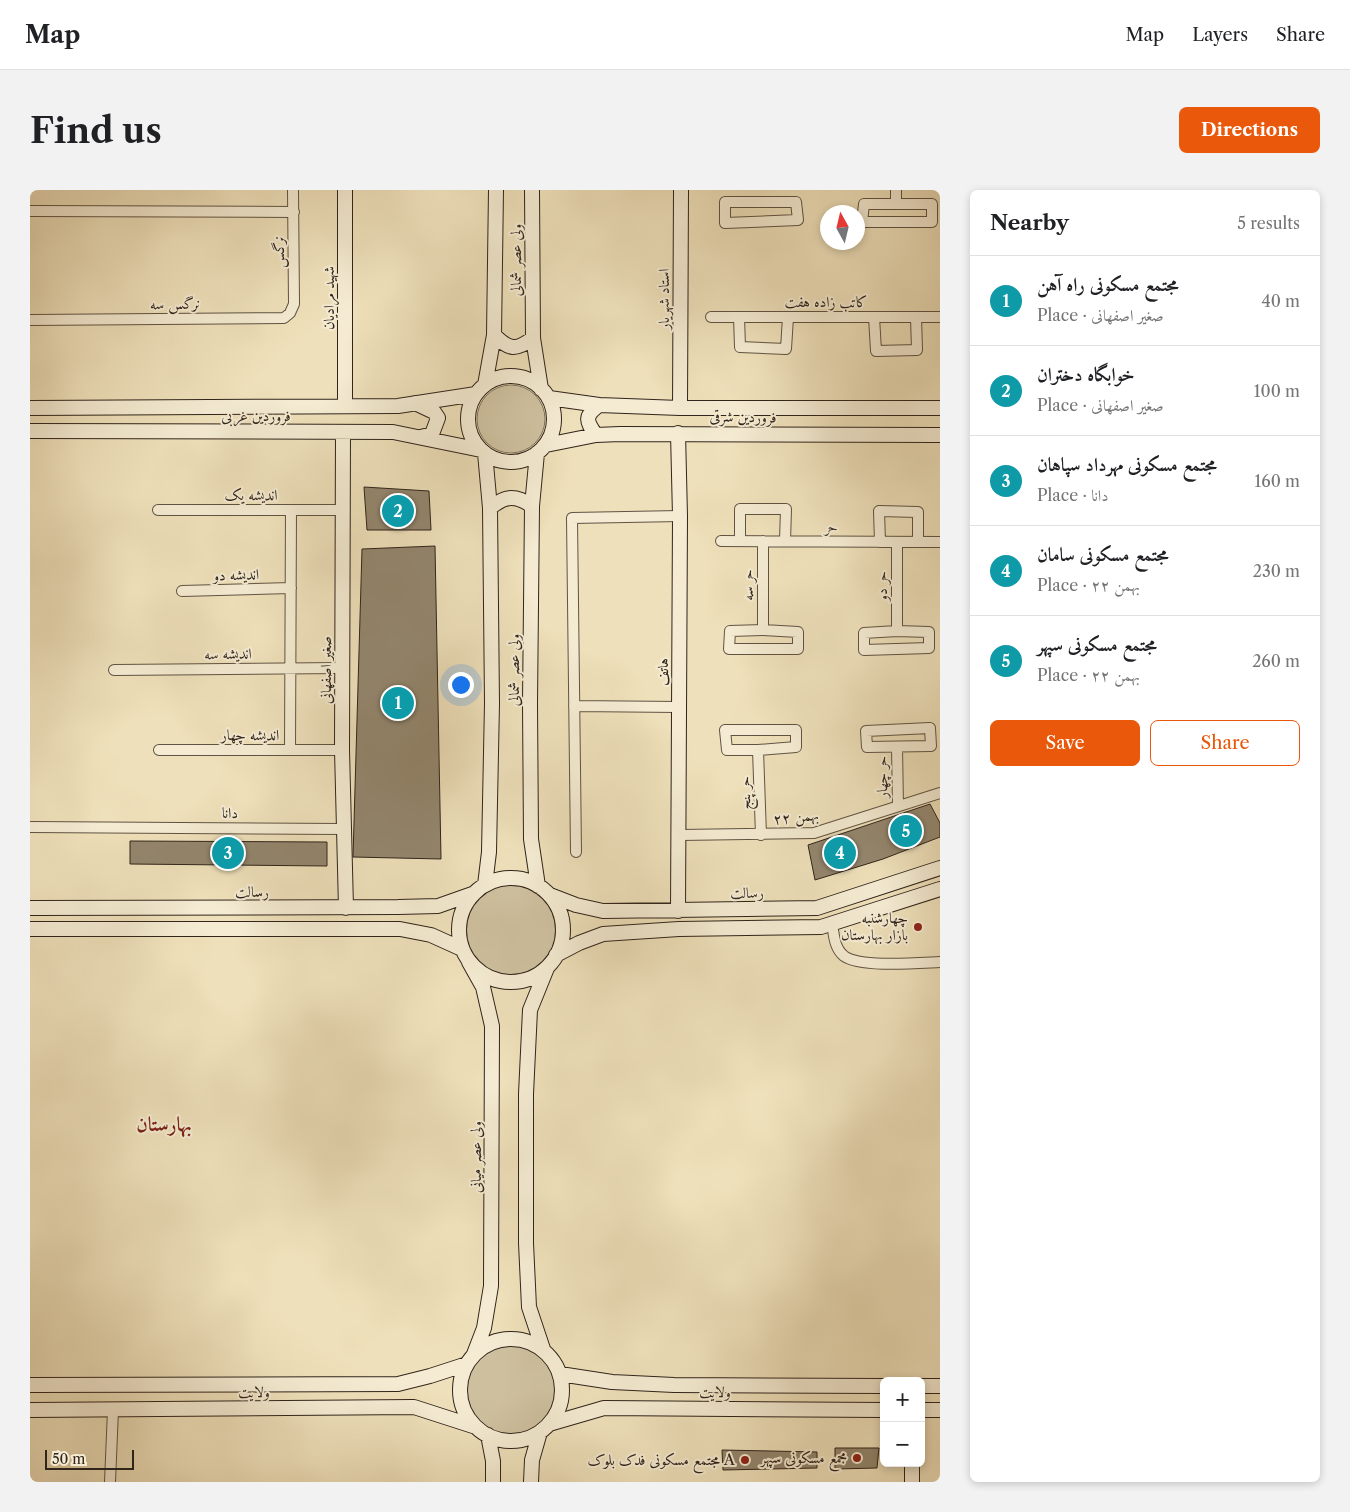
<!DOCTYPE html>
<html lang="en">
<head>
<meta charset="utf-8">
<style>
  :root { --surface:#fff; --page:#f2f2f2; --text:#202124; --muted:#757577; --line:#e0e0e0; --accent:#ea580c }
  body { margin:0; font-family:"Libre Caslon Text",Amiri,serif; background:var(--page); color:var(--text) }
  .controls { position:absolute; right:15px; bottom:15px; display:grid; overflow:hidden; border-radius:8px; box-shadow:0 2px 8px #0003 }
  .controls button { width:45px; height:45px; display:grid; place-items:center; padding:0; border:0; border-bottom:1px solid var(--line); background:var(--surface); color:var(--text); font:25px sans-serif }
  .compass { position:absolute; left:790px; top:15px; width:45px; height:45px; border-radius:50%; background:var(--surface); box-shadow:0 2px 8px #0003; rotate:352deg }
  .scale { position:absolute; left:15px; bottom:12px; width:89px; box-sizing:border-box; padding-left:5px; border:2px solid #30241b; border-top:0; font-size:14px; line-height:18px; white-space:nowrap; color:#30241b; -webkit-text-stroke:4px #f4ebd2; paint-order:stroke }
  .you { position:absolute; left:430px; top:494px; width:18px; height:18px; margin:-12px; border:4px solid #fff; border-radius:50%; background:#1a73e8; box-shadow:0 0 0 8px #1a73e833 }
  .badge { display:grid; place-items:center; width:32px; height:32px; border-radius:50%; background:var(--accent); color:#fff; font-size:16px; font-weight:700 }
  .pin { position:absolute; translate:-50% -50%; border:2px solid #fff; box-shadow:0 1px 5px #0006 }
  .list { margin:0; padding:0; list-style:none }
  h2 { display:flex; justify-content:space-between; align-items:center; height:65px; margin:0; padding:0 20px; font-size:21px }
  h2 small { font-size:16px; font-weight:400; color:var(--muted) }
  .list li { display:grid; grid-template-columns:32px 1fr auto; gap:15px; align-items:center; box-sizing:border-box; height:90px; padding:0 20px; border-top:1px solid var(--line) }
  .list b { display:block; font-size:19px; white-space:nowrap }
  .list p { margin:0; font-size:16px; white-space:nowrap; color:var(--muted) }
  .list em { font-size:16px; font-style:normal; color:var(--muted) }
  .actions { display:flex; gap:10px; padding:15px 20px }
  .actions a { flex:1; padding:11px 0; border:1px solid var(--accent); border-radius:8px; text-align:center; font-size:18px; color:var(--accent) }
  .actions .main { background:var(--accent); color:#fff }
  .map { position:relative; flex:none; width:910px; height:1292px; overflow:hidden; border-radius:8px }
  header { display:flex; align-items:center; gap:30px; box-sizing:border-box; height:70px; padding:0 25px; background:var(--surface); border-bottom:1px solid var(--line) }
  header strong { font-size:24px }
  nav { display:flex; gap:28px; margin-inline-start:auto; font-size:18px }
  .intro { display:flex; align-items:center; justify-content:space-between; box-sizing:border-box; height:120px; padding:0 30px }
  h1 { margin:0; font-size:35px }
  .button { padding:12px 22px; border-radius:8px; background:var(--accent); color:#fff; font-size:18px; font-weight:700 }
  main { display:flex; gap:30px; padding:0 30px }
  aside { flex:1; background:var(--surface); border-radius:8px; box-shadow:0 2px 8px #0003 }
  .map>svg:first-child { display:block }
  .green { fill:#cec09f; stroke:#7f725d }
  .building { fill:#93866e; stroke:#30241b }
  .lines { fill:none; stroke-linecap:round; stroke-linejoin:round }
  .street-casing { stroke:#605343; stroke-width:12 }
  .secondary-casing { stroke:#30241b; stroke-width:16 }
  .street { stroke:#f4ebd2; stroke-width:10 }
  .secondary { stroke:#f4ebd2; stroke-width:14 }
  .poi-dot { fill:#8f2418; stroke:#f4ebd2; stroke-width:2 }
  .labels { text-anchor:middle; stroke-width:4; stroke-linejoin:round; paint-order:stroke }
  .street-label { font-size:15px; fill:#30241b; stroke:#f4ebd2 }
  .poi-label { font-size:15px; fill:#30241b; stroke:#f4ebd2; text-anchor:end }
  .district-label { font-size:20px; font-weight:bold; fill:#7a1f14; stroke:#f4ebd2 }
</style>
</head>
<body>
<header>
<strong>Map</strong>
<nav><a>Map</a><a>Layers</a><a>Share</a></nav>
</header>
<div class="intro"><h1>Find us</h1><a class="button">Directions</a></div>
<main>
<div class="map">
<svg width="910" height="1292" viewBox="0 0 910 1292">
  <rect width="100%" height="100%" fill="#eee0ba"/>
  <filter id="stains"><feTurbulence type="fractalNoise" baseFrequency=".004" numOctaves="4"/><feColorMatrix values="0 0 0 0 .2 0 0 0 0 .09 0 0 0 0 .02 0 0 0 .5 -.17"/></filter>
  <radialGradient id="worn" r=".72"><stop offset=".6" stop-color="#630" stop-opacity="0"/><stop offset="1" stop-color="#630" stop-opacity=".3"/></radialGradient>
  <path class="green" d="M447 229a34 34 0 1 1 68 0a34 34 0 1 1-68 0Z
    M435 740a46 46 0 1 1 92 0a46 46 0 1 1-92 0Z
    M437 1200a45 45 0 1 1 90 0a45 45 0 1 1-90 0Z"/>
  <path class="building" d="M334,297L399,301L401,340H337Z
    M405,356L411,669L323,667L332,359Z
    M900,614L910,633V647L853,669L785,690L778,655Z
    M100,651L297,652V676L100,674Z
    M805,1258H849L847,1278L805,1279Z
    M692,1260L787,1262V1278L693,1280Z"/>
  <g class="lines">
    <defs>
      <path id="street" d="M695,12H766L768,30L695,33Z
        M834,14H902V32H832Z
        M866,14V0
        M0,21L264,22
        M681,127H910
        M709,127L710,157L756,159L758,127
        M844,127L846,161L887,160L886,127
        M0,130L254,128L260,123L264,114L263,0
        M128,320H313
        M691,351L910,352
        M710,351V319H756L755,351
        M850,352L849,321L888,322V352
        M152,401L261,398
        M733,440L768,442V459H699L700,441Z
        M733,440V351
        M867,441L899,442V458L834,460V443Z
        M867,441V352
        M84,480L312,478
        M544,516L649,517
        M900,538L901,556L837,557L836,541Z
        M695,540H766V557L728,560H697Z
        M867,557L868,616
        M129,560H312
        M260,560L261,320
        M728,560L731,645
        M0,637L313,639
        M650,645L784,643L910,603
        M546,662L542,328L650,326
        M802,734C804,744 804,758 814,766C830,778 888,773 910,772
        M80,1292L83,1220"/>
      <path id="secondary" d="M502,0L503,148L511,199
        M464,145C479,160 486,161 503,148
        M438 229a43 43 0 1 1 86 0a43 43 0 1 1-86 0Z
        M455,195L464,145L466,0
        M519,208L569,215L650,218H910
        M385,213L404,222L408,228L402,244L391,247
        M315,216V0
        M0,218L368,216L446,204
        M650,218L651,0
        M0,241L363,242L451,260
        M313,242L312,560L316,718
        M566,245C556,231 554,226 569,215
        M516,255L566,245L590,244L910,245
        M507,263L502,316L500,513L501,649L508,696
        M460,318C476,305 486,305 502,316
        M429 740a52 52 0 1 1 104 0a52 52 0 1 1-104 0Z
        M455,695L459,662L462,513L460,318L455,263
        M520,705L546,715L573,721L787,718L910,678
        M0,718L368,717L408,716L442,704
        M648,721L650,326L648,243
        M0,739H370L401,745L432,759
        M526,765L549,753L573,744L649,739L791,737L910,699
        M439,772L453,797L462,836L461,1096L454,1138L444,1164
        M430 1200a51 51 0 1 1 102 0a51 51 0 1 1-102 0Z
        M513,1159L499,1117L496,1053V904L500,820L517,778
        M530,1184L582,1192L644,1195L854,1196
        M0,1195L368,1194L400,1186L437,1174
        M891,1196H910
        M0,1220L384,1217L446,1237
        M891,1220H910
        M519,1234L574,1218L854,1220
        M458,1245L463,1271V1292
        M882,1273V1292
        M501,1292L502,1270L510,1242"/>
    </defs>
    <use href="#street" class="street-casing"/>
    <use href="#secondary" class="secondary-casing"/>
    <use href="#street" class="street"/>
    <use href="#secondary" class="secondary"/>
  </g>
  <g class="poi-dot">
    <circle cx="888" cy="737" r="5"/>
    <circle cx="827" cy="1268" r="5"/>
    <circle cx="715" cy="1270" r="5"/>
  </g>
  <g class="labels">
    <g class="street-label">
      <text transform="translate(249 62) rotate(-90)" y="5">نرگس</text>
      <text transform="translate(486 70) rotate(-90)" y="5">ولی عصر شمالی</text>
      <text transform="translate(299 108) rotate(-90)" y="5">شهید مرادیان</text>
      <text transform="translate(634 109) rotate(-90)" y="5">استاد شهریار</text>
      <text x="796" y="117">کاتب زاده هفت</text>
      <text transform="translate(145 114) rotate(-1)" y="5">نرگس سه</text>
      <text x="226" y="231">فروردین غربی</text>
      <text transform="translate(713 227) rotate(1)" y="5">فروردین شرقی</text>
      <text x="221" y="310">اندیشه یک</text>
      <text x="801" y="342">حر</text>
      <text transform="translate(206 385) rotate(-2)" y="5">اندیشه دو</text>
      <text transform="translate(718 395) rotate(-90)" y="5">حر سه</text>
      <text transform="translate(852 396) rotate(-90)" y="5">حر دو</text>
      <text transform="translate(198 464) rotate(-1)" y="5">اندیشه سه</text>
      <text transform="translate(296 480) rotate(-90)" y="5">صغیر اصفهانی</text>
      <text transform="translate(484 480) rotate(-90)" y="5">ولی عصر شمالی</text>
      <text transform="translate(633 482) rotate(-90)" y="5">هاتف</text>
      <text x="220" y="550">اندیشه چهار</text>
      <text transform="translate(852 587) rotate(-91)" y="5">حر چهار</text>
      <text transform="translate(715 603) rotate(-92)" y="5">حر پنج</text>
      <text transform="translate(200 623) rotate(1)" y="5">دانا</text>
      <text transform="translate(766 627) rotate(-6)" y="5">۲۲ بهمن</text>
      <text x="222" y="707">رسالت</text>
      <text transform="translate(717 703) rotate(-1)" y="5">رسالت</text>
      <text transform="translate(446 967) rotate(-90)" y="5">ولی عصر میانی</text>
      <text x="224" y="1207">ولایت</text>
      <text x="685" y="1207">ولایت</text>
    </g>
    <g class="poi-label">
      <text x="878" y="733">چهارشنبه<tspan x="878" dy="17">بازار بهارستان</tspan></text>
      <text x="817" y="1273">مجمع مسکونی سپهر</text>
      <text x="705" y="1275">مجتمع مسکونی فدک بلوک A</text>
    </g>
    <g class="district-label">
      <text x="134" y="941">بهارستان</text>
    </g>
  </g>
  <rect width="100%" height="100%" filter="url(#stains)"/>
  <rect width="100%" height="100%" fill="url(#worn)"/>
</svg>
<div class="controls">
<button>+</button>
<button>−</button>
</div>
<svg class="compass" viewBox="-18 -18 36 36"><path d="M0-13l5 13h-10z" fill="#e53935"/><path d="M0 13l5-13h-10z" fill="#757577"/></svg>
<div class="scale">50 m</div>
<div class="you"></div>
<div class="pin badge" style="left:368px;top:513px;background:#0f9aa8">1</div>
<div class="pin badge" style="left:368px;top:321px;background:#0f9aa8">2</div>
<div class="pin badge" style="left:198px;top:663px;background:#0f9aa8">3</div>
<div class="pin badge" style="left:810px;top:663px;background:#0f9aa8">4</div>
<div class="pin badge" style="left:876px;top:641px;background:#0f9aa8">5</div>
</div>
<aside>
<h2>Nearby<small>5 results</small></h2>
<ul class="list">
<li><span class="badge" style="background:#0f9aa8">1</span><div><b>مجتمع مسکونی راه آهن</b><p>Place · صغیر اصفهانی</p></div><em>40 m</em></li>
<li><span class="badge" style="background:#0f9aa8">2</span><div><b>خوابگاه دختران</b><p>Place · صغیر اصفهانی</p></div><em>100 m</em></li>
<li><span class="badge" style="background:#0f9aa8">3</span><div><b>مجتمع مسکونی مهرداد سپاهان</b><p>Place · دانا</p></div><em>160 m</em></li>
<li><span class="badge" style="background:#0f9aa8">4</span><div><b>مجتمع مسکونی سامان</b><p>Place · ۲۲ بهمن</p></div><em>230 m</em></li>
<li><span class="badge" style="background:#0f9aa8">5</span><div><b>مجتمع مسکونی سپهر</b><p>Place · ۲۲ بهمن</p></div><em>260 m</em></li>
</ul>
<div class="actions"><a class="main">Save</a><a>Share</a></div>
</aside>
</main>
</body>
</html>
